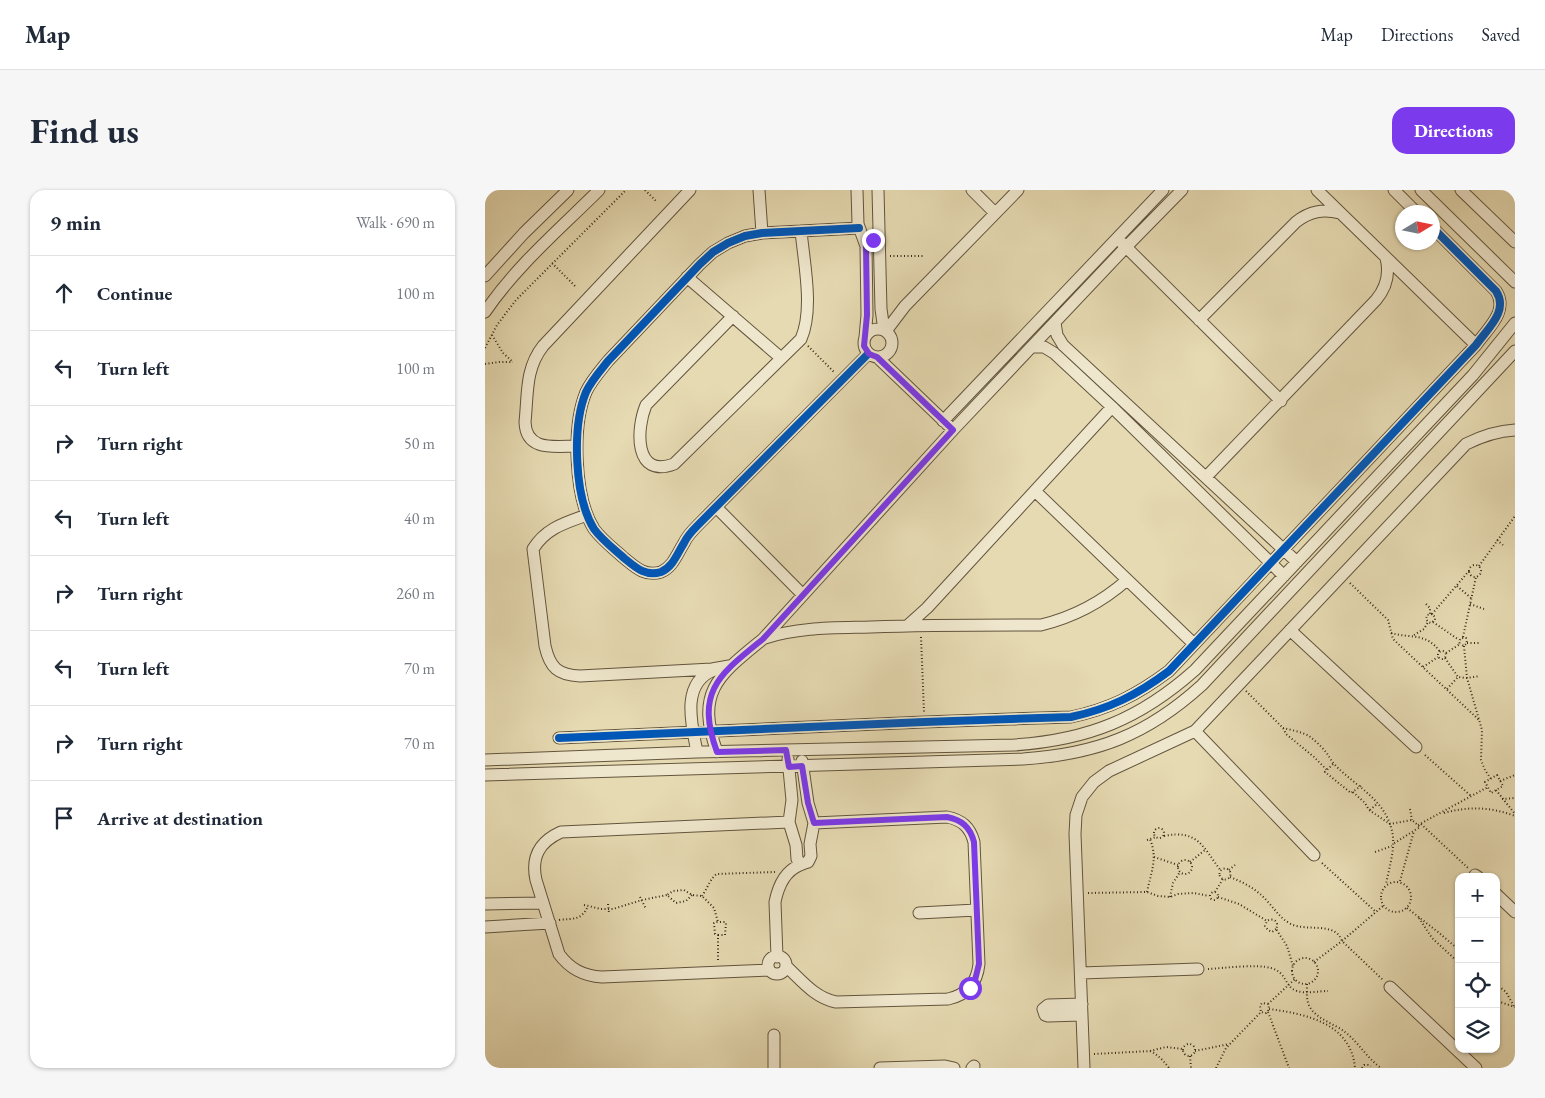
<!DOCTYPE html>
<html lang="en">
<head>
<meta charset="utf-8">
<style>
  :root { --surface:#fff; --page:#f6f6f7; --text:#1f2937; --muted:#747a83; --line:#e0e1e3; --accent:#7c3aed }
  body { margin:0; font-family:"EB Garamond",serif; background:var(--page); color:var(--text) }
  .controls { position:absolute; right:15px; bottom:15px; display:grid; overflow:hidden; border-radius:10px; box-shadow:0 1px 4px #0004 }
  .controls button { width:45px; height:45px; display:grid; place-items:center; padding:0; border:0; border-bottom:1px solid var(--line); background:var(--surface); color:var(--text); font:25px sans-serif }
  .compass { position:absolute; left:910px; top:15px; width:45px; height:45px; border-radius:50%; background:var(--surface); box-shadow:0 1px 4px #0004; rotate:80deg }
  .stop { position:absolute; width:15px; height:15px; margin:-11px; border:4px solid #7c3aed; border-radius:50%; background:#fff }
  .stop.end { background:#7c3aed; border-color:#fff; box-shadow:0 1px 5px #0008 }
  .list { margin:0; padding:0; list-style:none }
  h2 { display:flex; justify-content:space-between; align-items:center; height:65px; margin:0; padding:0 20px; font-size:21px }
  h2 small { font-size:16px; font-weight:400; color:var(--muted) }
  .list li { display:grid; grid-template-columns:32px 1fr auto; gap:15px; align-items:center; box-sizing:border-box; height:75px; padding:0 20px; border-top:1px solid var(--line) }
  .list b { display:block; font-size:19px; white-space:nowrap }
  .list em { font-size:16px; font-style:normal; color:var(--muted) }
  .icon { flex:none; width:28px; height:28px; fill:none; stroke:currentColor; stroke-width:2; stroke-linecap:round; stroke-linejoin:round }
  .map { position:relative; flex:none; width:1030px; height:878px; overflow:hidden; border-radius:15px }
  header { display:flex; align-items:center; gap:30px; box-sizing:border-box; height:70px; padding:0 25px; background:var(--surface); border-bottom:1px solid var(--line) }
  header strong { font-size:24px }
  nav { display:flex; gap:28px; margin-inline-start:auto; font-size:18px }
  .intro { display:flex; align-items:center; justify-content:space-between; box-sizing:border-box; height:120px; padding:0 30px }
  h1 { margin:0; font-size:35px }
  .button { padding:12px 22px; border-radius:15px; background:var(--accent); color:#fff; font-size:18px; font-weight:700 }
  main { display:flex; gap:30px; padding:0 30px }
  aside { flex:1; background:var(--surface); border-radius:15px; box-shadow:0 1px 4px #0004 }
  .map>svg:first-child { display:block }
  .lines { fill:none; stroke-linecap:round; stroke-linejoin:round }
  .minor-casing { stroke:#62553d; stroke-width:13 }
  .path { stroke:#362916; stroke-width:2; stroke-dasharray:1 2.5; stroke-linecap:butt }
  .minor { stroke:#efe7cd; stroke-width:11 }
  .cycleway-casing { stroke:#efe7cd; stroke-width:11 }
  .cycleway { stroke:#0057b8; stroke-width:8 }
  .route { stroke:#7c3aed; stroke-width:6 }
</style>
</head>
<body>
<header>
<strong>Map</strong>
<nav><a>Map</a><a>Directions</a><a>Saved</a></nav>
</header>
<div class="intro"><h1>Find us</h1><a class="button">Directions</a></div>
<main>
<aside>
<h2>9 min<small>Walk · 690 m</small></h2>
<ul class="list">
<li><svg class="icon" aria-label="ahead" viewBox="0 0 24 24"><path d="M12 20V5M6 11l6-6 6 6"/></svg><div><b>Continue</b></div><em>100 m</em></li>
<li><svg class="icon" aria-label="left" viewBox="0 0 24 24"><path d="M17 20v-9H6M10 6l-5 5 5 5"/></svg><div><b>Turn left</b></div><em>100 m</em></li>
<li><svg class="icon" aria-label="right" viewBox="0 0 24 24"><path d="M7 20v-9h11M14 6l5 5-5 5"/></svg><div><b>Turn right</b></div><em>50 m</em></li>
<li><svg class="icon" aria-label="left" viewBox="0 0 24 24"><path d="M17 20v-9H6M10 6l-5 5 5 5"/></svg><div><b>Turn left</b></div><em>40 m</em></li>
<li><svg class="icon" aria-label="right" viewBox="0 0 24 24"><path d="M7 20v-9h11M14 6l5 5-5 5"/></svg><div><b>Turn right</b></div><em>260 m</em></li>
<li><svg class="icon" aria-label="left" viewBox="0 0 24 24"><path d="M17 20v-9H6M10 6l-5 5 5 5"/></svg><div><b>Turn left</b></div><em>70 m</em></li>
<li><svg class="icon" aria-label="right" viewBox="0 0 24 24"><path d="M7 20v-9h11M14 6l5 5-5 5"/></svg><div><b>Turn right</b></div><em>70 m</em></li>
<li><svg class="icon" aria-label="arrive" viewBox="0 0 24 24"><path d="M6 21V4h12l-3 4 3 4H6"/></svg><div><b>Arrive at destination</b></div></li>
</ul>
</aside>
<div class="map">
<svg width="1030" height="878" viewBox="0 0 1030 878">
  <rect width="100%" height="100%" fill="#e6dab2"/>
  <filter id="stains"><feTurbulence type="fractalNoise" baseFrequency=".004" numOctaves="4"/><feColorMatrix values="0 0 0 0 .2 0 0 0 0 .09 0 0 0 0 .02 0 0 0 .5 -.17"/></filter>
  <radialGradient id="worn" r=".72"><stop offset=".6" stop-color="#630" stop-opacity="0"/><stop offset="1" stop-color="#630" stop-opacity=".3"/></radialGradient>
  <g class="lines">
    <defs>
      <path id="minor" d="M274,0L277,43
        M372,0L373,34L381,56L382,125L380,147
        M393,0L396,119L399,140
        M487,0L510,23
        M832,0L991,155
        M909,0L931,22
        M936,0L1030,92
        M976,0L1030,52
        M374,38L277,43L260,46L243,53L228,62L215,74L123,171C115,181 106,191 101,202C87,236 89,307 109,339C117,350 129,359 139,368C150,377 160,387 176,382C188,377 192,364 199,353C202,346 207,341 213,335L383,164
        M637,53L796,211
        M0,86L39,43L83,0
        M202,87L296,168
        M0,122C32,75 75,39 114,0
        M248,126L161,215C151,239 149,289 189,274L316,149C329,120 319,73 316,41
        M714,130L811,32C825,21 838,19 855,23
        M570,133L572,145L578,155L812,372
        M379 153a14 14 0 1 1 28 0a14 14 0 1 1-28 0Z
        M401,141L420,116L533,0
        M548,157H559L569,163L627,217L799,386
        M392,167L463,235
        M458,231L678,0
        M92,256C70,256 41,262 40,232C43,204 40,179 58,156L205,0
        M721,287L891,110C902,97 905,84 901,68
        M550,301L709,454
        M231,317L318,405
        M102,325C80,333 61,338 48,359L60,456C65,478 73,485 95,486L227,479L244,476
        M422,436L442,418L627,217
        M805,440L931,557
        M280,448C314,437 350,438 386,437C443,435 499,435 556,435C589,427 616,413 642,390
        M710,541L829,665
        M74,548L439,532L586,527C624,519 652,505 684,481L991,155C1003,138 1024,121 1011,101L948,38
        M212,562C207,536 195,493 229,480
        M232,562C210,501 234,485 278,449L468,240L641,57L697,0
        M303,569L307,610L304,632L311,655L312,669L316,674
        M0,570L212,562L529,555C603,550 655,529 710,480L988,185L1030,133
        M0,585L538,569C612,564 662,545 717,495L1030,161
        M990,685L993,687
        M1011,704L1030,722
        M0,714L58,713
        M434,723L491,720
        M0,737L65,733
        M283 775a9 9 0 1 1 18 0a9 9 0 1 1-18 0Z
        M292,767L290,712C293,697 300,681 315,675C317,674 320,673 323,672L326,666L325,654L329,633L323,613L317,571
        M301,776C316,790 330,808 351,812L463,809C482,805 492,793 494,774L489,652C485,637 477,630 462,627L329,633
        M284,780L117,787C98,786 85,779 74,764L51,690C46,667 54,652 76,642L304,632
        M596,783L713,779
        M905,797L991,878
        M597,814L563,815L558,819L560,825L563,826L597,825
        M289,845V878
        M395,878L460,876L469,878
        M487,878L489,876
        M599,878L590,644L591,625L597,607L609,592L624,581L710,541L981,254C997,246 1012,241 1030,240"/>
    </defs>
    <use href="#minor" class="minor-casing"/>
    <path class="path" d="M160,0L172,12
      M405,66H439
      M67,73L91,97
      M7,145L18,163L28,172
      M323,156L350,183
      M0,158L12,135L31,110L141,0
      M0,174L14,172H28
      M1012,350L1018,355
      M984 381a6 6 0 1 1 12 0a6 6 0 1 1-12 0Z
      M994,376L1030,326
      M865,393L903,430L908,449L994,530
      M972,396L986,408
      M941,414L945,418V424
      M985,414L999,419
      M947,424L984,381
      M948,432L974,450
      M906,443C927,449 941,442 955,462
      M929,445L939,439L943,432L941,429L942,425L947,424L950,427V430L946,433L943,432
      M436,447L439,522
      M978,447L991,387
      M982,453H995
      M979,456L982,488L997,540L996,570L1000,580L1006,589
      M953 465a4 4 0 1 1 8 0a4 4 0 1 1-8 0Z
      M961,463L975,454L974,452L976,448H981L982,453L979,456L975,454
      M960,468L973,487
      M938,477L953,467
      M962,499L973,487L982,488L995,486
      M761,501L798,538L801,544L829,567L842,580
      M798,538C806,540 817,542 824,546C831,551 838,558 843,565C845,568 847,572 850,575C870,596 900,609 907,641C911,657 904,678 901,694
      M940,565L986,606
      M848,574L840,582L866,603L876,596
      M1012,585L1018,596L1006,603L1000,592Z
      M1015,591L1030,585
      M1011,600L1030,624
      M868,602L880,613L884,620L905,634L927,630L935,637L908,654
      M1017,609L1030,608
      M925,619L927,630
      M885,620L893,613
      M959,623C984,616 1006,617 1030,626
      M936,634L983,678
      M933,635L1003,597
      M669 643a5 5 0 1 1 10 0a5 5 0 1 1-10 0Z
      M679,646C713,639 718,657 736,681
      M662,650L671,647
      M890,662L907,656
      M669,667L693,675
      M693 677a7 7 0 1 1 14 0a7 7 0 1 1-14 0Z
      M705,672L720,660
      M837,673L891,722
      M734.5 684a5.5 5.5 0 1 1 11 0a5.5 5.5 0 1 1-11 0Z
      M744,680L750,675
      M745,687C760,693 773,700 784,713C791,721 796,729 806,734C822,742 850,731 857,751L898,790
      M915,691L929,641
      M896 707a15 15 0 1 1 30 0a15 15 0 1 1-30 0Z
      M725 706a4 4 0 1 1 8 0a4 4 0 1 1-8 0Z
      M662,702C666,682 673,669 665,649
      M730,702L738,689
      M603,703L662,702L673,706L685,707L693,704L709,703L724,706
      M207,705L201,711L191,713L182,705L188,701L199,700L207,705L217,706L229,718L233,732
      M217,706C222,699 226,687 232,684L290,682
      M155,707L161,719
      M685,707L688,693L695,682
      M733,707L754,714L782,731
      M123,714L124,723
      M99,715L116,719H128L157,710L182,705
      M922,718L953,742L974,760
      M934,728L947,748L974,773
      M74,730C89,728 96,731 103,716
      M791,739L787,742L783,740L780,736L782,731C788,727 795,732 791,739L802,756L808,776
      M233,745H240L241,733L240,732H230L229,733L230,744L233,745V772
      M807 781a13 13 0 1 1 26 0a13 13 0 1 1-26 0Z
      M829,772L857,751L898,716
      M723,779C739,778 772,774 786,778C803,783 799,797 812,801C821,804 834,801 843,801
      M822,794C822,802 821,811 825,817C831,829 850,834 860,842C874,853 881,867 896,878
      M1011,794L1021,802L1030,818
      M1011,808L1015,812L1030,817
      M783,814L810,789
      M784,819C821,824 866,833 870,878
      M783,822L804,878
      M698 860a6 6 0 1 1 12 0a6 6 0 1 1-12 0Z
      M665,861C673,865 678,870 684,878
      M710,861L744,854
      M609,864L665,861L681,857L698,859
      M705,866L706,878
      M731,878L741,858L776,822L781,823L783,821L784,816L783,814L777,813L775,816L776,822
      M877,878L879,875H883L886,876"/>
    <use href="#minor" class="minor"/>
    <defs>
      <path id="cycleway" d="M374,38L277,43L260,46L243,53L228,62L215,74L123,171C115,181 106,191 101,202C87,236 89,307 109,339C117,350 129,359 139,368C150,377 160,387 176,382C188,377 192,364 199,353C202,346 207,341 213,335L383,164
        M74,548L439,532L586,527C624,519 652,505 684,481L991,155C1003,138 1024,121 1011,101L948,38"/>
    </defs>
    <use href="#cycleway" class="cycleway-casing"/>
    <use href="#cycleway" class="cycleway"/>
  </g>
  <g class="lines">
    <path class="route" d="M388,50L381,56L382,125L379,156L384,164L392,167L468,240L278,449C234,485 210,501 232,562L301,560L304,577L317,576L323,613L329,633L462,627C477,630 485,637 489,652L494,774L490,790L485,798"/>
  </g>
  <rect width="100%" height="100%" filter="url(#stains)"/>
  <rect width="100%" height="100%" fill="url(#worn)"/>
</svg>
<div class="controls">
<button>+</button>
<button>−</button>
<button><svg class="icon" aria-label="locate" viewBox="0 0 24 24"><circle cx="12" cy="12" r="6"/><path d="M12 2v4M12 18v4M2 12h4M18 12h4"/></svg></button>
<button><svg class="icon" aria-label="layers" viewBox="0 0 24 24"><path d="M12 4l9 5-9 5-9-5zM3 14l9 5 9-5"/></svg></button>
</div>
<svg class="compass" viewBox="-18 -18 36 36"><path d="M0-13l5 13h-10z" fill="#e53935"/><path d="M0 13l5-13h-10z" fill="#747a83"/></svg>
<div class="stop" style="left:485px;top:798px"></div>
<div class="stop end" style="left:388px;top:50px"></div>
</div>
</main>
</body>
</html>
